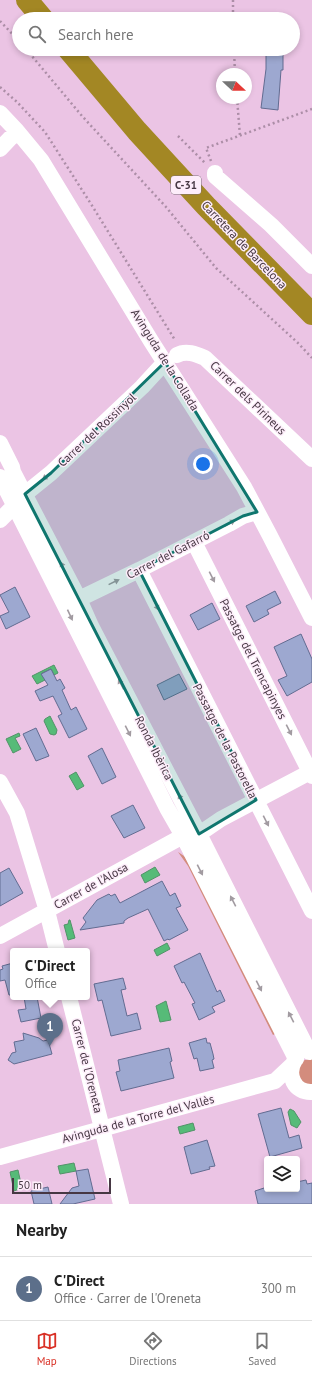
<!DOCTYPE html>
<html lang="en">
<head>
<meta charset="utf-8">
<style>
  :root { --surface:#fff; --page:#f2f2f2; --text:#222; --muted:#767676; --line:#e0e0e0; --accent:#d93025 }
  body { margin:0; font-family:"PT Sans",sans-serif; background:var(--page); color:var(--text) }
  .controls { position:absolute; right:12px; bottom:12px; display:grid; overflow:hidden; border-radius:4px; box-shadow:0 2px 6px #0003 }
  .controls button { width:36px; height:36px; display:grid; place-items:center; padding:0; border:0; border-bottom:1px solid var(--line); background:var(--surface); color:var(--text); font:20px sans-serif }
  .compass { position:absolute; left:216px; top:68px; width:36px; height:36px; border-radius:50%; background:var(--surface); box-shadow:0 2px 6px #0003; rotate:112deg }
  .scale { position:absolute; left:12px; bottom:10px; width:99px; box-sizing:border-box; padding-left:4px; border:2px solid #463743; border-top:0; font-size:11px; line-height:14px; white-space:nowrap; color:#463743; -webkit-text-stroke:3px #fdedfa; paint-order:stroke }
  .you { position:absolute; left:203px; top:464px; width:14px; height:14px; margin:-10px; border:3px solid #fff; border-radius:50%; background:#1a73e8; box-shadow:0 0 0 6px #1a73e833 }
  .badge { display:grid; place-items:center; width:26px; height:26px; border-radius:50%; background:var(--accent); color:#fff; font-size:13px; font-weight:700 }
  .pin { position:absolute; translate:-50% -33px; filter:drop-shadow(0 1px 2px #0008) }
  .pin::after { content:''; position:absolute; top:21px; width:14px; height:12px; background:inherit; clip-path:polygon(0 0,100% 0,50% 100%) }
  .popup { position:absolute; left:10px; top:948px; width:80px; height:52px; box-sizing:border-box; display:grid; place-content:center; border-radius:4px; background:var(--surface); filter:drop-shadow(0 1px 3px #0005); font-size:13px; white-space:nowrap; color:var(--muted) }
  .popup b { font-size:15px; color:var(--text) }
  .popup::after { content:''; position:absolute; left:50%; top:100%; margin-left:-8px; border:8px solid transparent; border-top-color:var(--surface) }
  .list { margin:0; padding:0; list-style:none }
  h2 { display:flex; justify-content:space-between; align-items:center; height:52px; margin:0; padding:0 16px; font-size:17px }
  h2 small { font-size:13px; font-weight:400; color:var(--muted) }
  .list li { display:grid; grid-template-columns:26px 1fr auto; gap:12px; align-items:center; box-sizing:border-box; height:64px; padding:0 16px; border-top:1px solid var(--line) }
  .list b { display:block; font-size:15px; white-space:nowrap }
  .list p { margin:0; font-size:13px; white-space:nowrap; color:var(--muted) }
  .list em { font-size:13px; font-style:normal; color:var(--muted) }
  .icon { flex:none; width:22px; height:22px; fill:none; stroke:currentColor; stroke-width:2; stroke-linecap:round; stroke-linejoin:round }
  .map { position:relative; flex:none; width:312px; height:1204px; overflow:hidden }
  .search { position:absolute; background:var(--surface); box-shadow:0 2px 6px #0003; left:12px; right:12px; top:12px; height:44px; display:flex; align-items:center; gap:10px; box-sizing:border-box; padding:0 14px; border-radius:22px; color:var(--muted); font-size:15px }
  .sheet { height:116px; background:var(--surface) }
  nav { display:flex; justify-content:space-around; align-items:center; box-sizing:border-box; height:56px; border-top:1px solid var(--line); background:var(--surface); font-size:11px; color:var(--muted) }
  nav a { display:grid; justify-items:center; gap:2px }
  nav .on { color:var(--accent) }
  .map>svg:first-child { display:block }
  .green { fill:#d38c7d }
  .water { fill:#56bb78; stroke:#519368 }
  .building { fill:#9da8d0; stroke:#626c91 }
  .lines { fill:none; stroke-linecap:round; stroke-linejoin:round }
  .path { stroke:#ac8ea7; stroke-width:2.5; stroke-dasharray:2 3; stroke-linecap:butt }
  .minor { stroke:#fff; stroke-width:16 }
  .highway { stroke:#a38724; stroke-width:22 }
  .oneway { fill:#a29ba1 }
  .marked { fill:#0f766e; fill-opacity:0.2; stroke:#0f766e; stroke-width:3; stroke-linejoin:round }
  .labels { text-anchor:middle; stroke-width:3; stroke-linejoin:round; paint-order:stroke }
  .shield { fill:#fdedfa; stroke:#7d6e7a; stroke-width:1 }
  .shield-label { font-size:11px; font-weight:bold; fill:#463743 }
  .street-label { font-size:12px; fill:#463743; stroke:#fdedfa }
</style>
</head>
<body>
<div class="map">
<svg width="312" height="1204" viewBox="0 0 312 1204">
  <rect width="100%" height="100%" fill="#ebc4e4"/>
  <path class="green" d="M178,852L184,856L189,863L277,1033L273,1035L188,866Z
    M312,1058V1086L301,1083L297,1068L302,1061Z"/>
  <path class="water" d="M54,665L58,673L54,675L51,669L42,673L45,680L37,684L32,676Z
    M50,716L57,730L56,734L54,735L50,734L44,721L45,719Z
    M19,733L20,736L15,738L21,749L13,753L6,739Z
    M76,772L84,786L77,790L69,776Z
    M155,867L160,875L145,883L141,875Z
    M69,920H70L75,938L68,940L64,925L68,924Z
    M167,943L170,949L157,956L154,950Z
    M166,1001L171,1020L160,1022L156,1006Z
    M290,1109L294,1111L301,1122L297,1128L291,1125L288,1112Z
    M193,1123L195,1130L180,1134L178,1127Z
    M74,1163L76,1171L60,1174L58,1166Z
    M18,1170L22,1188L14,1191L10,1172Z"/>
  <path class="building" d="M266,49H283V70H281L278,110L261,108L266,69Z
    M15,587L30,617L6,629L0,616L9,612L0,595Z
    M275,591L281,603L267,610L269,614L254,622L246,606Z
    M212,603L220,619L198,630L190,615Z
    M301,634L312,659V682L287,696L278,680L287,676L274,647Z
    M51,669L57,681L60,679L65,688L62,690L71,710L76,707L87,729L69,738L58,716L62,714L53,696L40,701L35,691L48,685L41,674Z
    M179,674L187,689L164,700L157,685Z
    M36,728L49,756L36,761L23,734Z
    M102,748L116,777L102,784L88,756Z
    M133,805L145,828L124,838L111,816Z
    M9,868L23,893L0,906V873Z
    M162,881L170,896L175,893L181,906L176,908L188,930L169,940L168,939L164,941L148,909L128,918L124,921V923L80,930L86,922L83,918L97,900L109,894L111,896L115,894L120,903Z
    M200,953L217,992L220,990L225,1001L212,1007L215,1012L199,1020L192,1004L195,1003L184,982L182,983L174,966Z
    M13,963V995H9L5,980L0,981V970L3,969L2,966Z
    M123,978L126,989L121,990L127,1016L137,1013L141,1029L111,1036L102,1000L98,1001L94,984Z
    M24,997H37L41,1018L21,1022L18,1010L26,1009Z
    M23,1033L39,1038L43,1041L48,1040L52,1054L14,1064L8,1060L12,1053L16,1052L14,1042L24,1040Z
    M206,1038L207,1043H210L213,1054L214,1059L212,1060L214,1068L200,1071L197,1058L194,1059L189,1043Z
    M169,1048L172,1061L170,1062L174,1078L121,1091L116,1072L120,1071L118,1060Z
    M281,1108L289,1138L299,1135L302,1148L270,1157L258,1114Z
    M207,1140L215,1166L209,1167L210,1169L191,1174L184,1147Z
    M88,1169L95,1199L73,1204H60L72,1188L79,1186L76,1171Z
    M306,1180L307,1184L312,1183V1204H258L255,1191L267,1187V1189H297V1182Z
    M48,1187L52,1204H34L31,1191Z"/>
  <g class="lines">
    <path class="path" d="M233,0V19
      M0,21L19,41
      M26,49L82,116L166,207L216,268L298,343L312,358
      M234,49L235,74
      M0,87L17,102L45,132L91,204L175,340
      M237,98L240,136
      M178,136L206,164
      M211,161L206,148L312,109"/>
    <path class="minor" d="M0,113L17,131L41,160L151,341L244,487L269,534L312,618
      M0,149L17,131
      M215,173V176L271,225L312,266
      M177,355C186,350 196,354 205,358L312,459
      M0,443L12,467L13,472L79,599L91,626L199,834L309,1052
      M0,477L167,808L183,836L296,1059
      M25,494L51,473L142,387L165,362
      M0,520L15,505
      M194,542L312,776
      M139,570L312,911
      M79,599L139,570L229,524L243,516L257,512
      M0,782L17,813L47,911L57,951
      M199,834L221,819L312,771
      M0,936L183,836
      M69,997L121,1204
      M295,1060C286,1074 294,1093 312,1092
      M0,1157L275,1081L292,1065"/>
    <path class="highway" d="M27,0L43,19
      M68,49L137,131L206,206L312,314"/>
  </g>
  <defs><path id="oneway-solid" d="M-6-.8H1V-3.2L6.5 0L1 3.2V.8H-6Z"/></defs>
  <g class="oneway">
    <use href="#oneway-solid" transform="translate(47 476) rotate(142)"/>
    <use href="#oneway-solid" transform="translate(230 523) rotate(-30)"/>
    <use href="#oneway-solid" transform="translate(63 567) rotate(-117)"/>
    <use href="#oneway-solid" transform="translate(212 577) rotate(63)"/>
    <use href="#oneway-solid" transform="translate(114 582) rotate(-26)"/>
    <use href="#oneway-solid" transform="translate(156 605) rotate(63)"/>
    <use href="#oneway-solid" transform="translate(70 615) rotate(65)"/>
    <use href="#oneway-solid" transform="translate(121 684) rotate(-117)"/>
    <use href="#oneway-solid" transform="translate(289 730) rotate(63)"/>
    <use href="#oneway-solid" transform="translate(128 731) rotate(63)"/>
    <use href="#oneway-solid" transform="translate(181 799) rotate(-117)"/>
    <use href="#oneway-solid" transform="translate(266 821) rotate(63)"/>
    <use href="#oneway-solid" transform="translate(200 870) rotate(63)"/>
    <use href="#oneway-solid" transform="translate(233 901) rotate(-117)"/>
    <use href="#oneway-solid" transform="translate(259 986) rotate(63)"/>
    <use href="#oneway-solid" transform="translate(291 1017) rotate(-117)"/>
  </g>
  <path class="marked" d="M165,362L257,512L243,516L139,570L256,800L199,834L25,494L51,473Z"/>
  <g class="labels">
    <rect class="shield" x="171" y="176" width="30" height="18" rx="3"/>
    <g class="shield-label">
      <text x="186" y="189">C-31</text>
    </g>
    <g class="street-label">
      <text transform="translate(244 245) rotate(46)" y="4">Carretera de Barcelona</text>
      <text transform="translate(165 360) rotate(58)" y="4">Avinguda de la Collada</text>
      <text transform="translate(248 398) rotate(44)" y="4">Carrer dels Pirineus</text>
      <text transform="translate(97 430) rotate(-43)" y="4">Carrer del Rossinyol</text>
      <text transform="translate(168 555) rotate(-27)" y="4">Carrer del Gafarró</text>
      <text transform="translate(253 659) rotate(63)" y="4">Passatge del Trencapinyes</text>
      <text transform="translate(225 741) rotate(63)" y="4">Passatge de la Pastorella</text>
      <text transform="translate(154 748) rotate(63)" y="4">Ronda Ibèrica</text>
      <text transform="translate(91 886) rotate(-29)" y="4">Carrer de l'Alosa</text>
      <text transform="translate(87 1066) rotate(76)" y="4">Carrer de l'Oreneta</text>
      <text transform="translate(138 1119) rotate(-15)" y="4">Avinguda de la Torre del Vallès</text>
    </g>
  </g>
</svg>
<div class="controls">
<button><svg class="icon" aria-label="layers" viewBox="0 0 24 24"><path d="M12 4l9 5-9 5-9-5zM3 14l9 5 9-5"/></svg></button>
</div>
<svg class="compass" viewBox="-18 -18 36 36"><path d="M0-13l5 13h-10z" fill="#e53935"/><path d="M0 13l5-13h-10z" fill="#767676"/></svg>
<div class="scale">50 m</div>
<div class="you"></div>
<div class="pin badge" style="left:50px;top:1046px;background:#5c6f8a">1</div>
<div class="popup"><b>C'Direct</b>Office</div>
<div class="search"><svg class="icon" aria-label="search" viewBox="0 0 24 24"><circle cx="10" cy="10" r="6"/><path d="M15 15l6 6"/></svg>Search here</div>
</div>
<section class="sheet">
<h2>Nearby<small></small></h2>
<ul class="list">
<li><span class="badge" style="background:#5c6f8a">1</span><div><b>C'Direct</b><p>Office · Carrer de l'Oreneta</p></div><em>300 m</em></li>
</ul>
</section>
<nav>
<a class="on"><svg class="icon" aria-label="map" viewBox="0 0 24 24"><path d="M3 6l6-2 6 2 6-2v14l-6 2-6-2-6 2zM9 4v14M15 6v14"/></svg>Map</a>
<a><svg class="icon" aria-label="directions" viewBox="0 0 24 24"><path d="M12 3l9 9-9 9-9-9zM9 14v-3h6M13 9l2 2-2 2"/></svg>Directions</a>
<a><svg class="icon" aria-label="saved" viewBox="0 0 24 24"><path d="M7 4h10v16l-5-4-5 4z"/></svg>Saved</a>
</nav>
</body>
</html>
